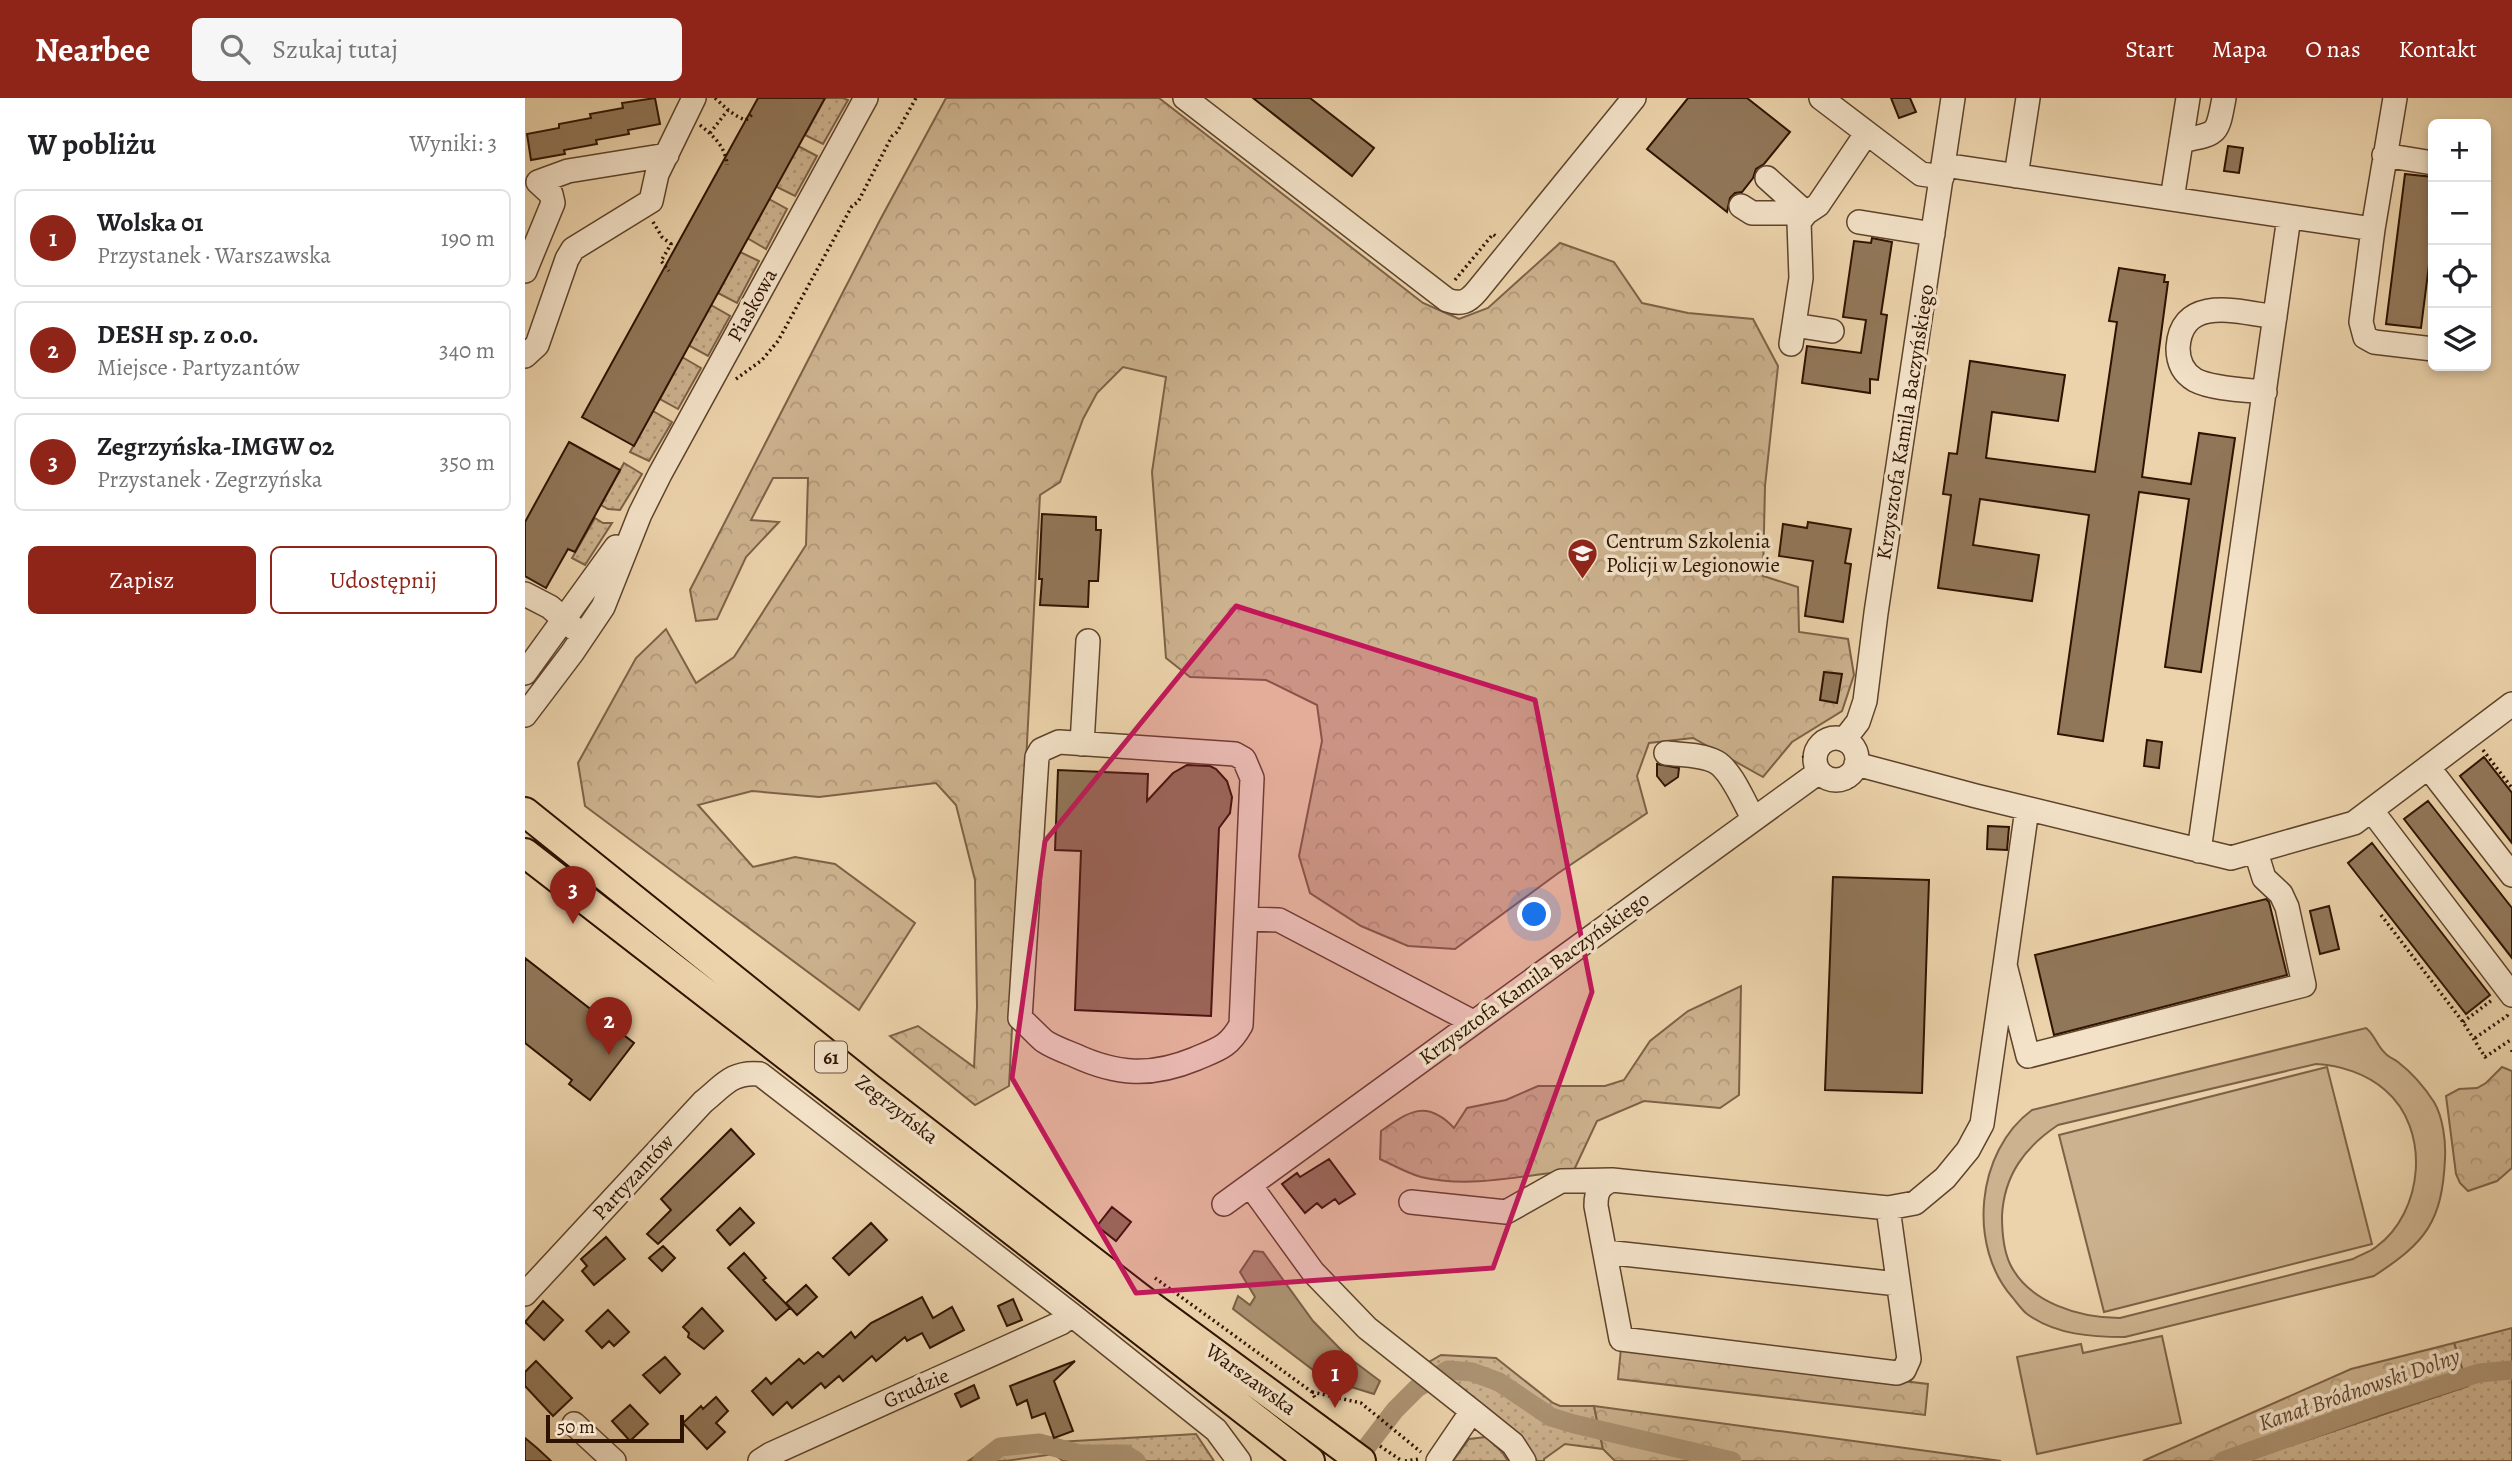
<!DOCTYPE html>
<html lang="pl">
<head>
<meta charset="utf-8">
<style>
  :root { --surface:#fff; --page:#f6f6f6; --text:#202124; --muted:#757577; --line:#e0e0e0; --accent:#8f2418 }
  body { margin:0; font-family:Alegreya,serif; background:var(--page); color:var(--text) }
  .controls { position:absolute; right:21px; top:21px; display:grid; overflow:hidden; border-radius:10px; box-shadow:0 4px 10px #0003 }
  .controls button { width:63px; height:63px; display:grid; place-items:center; padding:0; border:0; border-bottom:2px solid var(--line); background:var(--surface); color:var(--text); font:35px sans-serif }
  .scale { position:absolute; left:21px; bottom:18px; width:138px; box-sizing:border-box; padding-left:7px; border:4px solid #2e1300; border-top:0; font-size:19px; line-height:24px; white-space:nowrap; color:#2e1300; -webkit-text-stroke:5px #f3e2c8; paint-order:stroke }
  .you { position:absolute; left:1010px; top:817px; width:24px; height:24px; margin:-18px; border:5px solid #fff; border-radius:50%; background:#1a73e8; box-shadow:0 0 0 10px #1a73e833 }
  .badge { display:grid; place-items:center; width:46px; height:46px; border-radius:50%; background:var(--accent); color:#fff; font-size:23px; font-weight:700 }
  .pin { position:absolute; translate:-50% -58px; filter:drop-shadow(0 2px 4px #0008) }
  .pin::after { content:''; position:absolute; top:37px; width:24px; height:21px; background:inherit; clip-path:polygon(0 0,100% 0,50% 100%) }
  .list { margin:0; padding:0; list-style:none }
  h2 { display:flex; justify-content:space-between; align-items:center; height:91px; margin:0; padding:0 28px; font-size:30px }
  h2 small { font-size:23px; font-weight:400; color:var(--muted) }
  .list li { display:grid; grid-template-columns:46px 1fr auto; gap:21px; align-items:center; box-sizing:border-box; height:98px; margin:0 14px 14px; padding:0 14px; border:2px solid var(--line); border-radius:10px }
  .list b { display:block; font-size:26px; white-space:nowrap }
  .list p { margin:0; font-size:23px; white-space:nowrap; color:var(--muted) }
  .list em { font-size:23px; font-style:normal; color:var(--muted) }
  .actions { display:flex; gap:14px; padding:21px 28px }
  .actions a { flex:1; padding:16px 0; border:2px solid var(--accent); border-radius:10px; text-align:center; font-size:24px; color:var(--accent) }
  .actions .main { background:var(--accent); color:#fff }
  .icon { flex:none; width:38px; height:38px; fill:none; stroke:currentColor; stroke-width:2; stroke-linecap:round; stroke-linejoin:round }
  .map { position:relative; flex:none; width:1987px; height:1363px; overflow:hidden }
  header { display:flex; align-items:center; gap:42px; box-sizing:border-box; height:98px; padding:0 35px; background:var(--accent); color:#fff }
  header strong { font-size:33px }
  nav { display:flex; gap:38px; margin-inline-start:auto; font-size:24px }
  .search { width:490px; height:63px; background:var(--page); display:flex; align-items:center; gap:18px; box-sizing:border-box; padding:0 24px; border-radius:10px; color:var(--muted); font-size:26px }
  main { display:flex }
  aside { flex:1; background:var(--surface) }
  .map>svg:first-child { display:block }
  .grass { fill:url(#grass-dots); stroke:#7d6247; stroke-width:2 }
  .forest { fill:url(#forest-crowns); stroke:#7d6247; stroke-width:2 }
  .park { fill:#ccb28e; stroke:#7d6247; stroke-width:2; fill-rule:evenodd }
  .water { fill:#ab9271; stroke:#795f44; stroke-width:2 }
  .lines { fill:none; stroke-linecap:round; stroke-linejoin:round }
  .canal { stroke:#ab9271; stroke-width:19 }
  .building { fill:#917759; stroke:#2e1300; stroke-width:2 }
  .minor-casing { stroke:#5e432b; stroke-width:26 }
  .major-casing { stroke:#2e1300; stroke-width:32 }
  .path { stroke:#2e1300; stroke-width:3.5; stroke-dasharray:2 3.5; stroke-linecap:butt }
  .minor { stroke:#f3e2c8; stroke-width:23 }
  .major { stroke:#ecd3ab; stroke-width:28 }
  .marked { fill:#c2185b; fill-opacity:0.2; stroke:#c2185b; stroke-width:5; stroke-linejoin:round }
  .labels { text-anchor:middle; stroke-width:7; stroke-linejoin:round; paint-order:stroke }
  .shield { fill:#f3e2c8; stroke:#69513c; stroke-width:2 }
  .shield-label { font-size:19px; font-weight:bold; fill:#2e1300 }
  .street-label { font-size:21px; fill:#2e1300; stroke:#f3e2c8 }
  .poi-label { font-size:21px; fill:#2e1300; stroke:#f3e2c8; text-anchor:start }
  .water-label { font-size:23px; font-style:italic; fill:#60462d; stroke:#f3e2c8 }
</style>
</head>
<body>
<header>
<strong>Nearbee</strong>
<div class="search"><svg class="icon" aria-label="search" viewBox="0 0 24 24"><circle cx="10" cy="10" r="6"/><path d="M15 15l6 6"/></svg>Szukaj tutaj</div>
<nav><a>Start</a><a>Mapa</a><a>O nas</a><a>Kontakt</a></nav>
</header>
<main>
<aside>
<h2>W pobliżu<small>Wyniki: 3</small></h2>
<ul class="list">
<li><span class="badge">1</span><div><b>Wolska 01</b><p>Przystanek · Warszawska</p></div><em>190 m</em></li>
<li><span class="badge">2</span><div><b>DESH sp. z o.o.</b><p>Miejsce · Partyzantów</p></div><em>340 m</em></li>
<li><span class="badge">3</span><div><b>Zegrzyńska-IMGW 02</b><p>Przystanek · Zegrzyńska</p></div><em>350 m</em></li>
</ul>
<div class="actions"><a class="main">Zapisz</a><a>Udostępnij</a></div>
</aside>
<div class="map">
<svg width="1987" height="1363" viewBox="0 0 1987 1363">
  <defs>
    <pattern id="grass-dots" width="8" height="8" patternUnits="userSpaceOnUse" patternTransform="scale(1.75)"><rect width="8" height="8" fill="#ccb28e"/><path d="M2 2h.1M6 6h.1" fill="none" stroke="#b09879" stroke-width="1.8" stroke-linecap="round"/></pattern>
    <pattern id="forest-crowns" width="20" height="18" patternUnits="userSpaceOnUse" patternTransform="scale(1.75)"><rect width="20" height="18" fill="#ccb28e"/><path d="M2 6a3 3 0 1 1 6 0M12 15a3 3 0 1 1 6 0" fill="none" stroke="#b09879"/></pattern>
  </defs>
  <rect width="100%" height="100%" fill="#ecd3ab"/>
  <filter id="stains"><feTurbulence type="fractalNoise" baseFrequency=".00286" numOctaves="4"/><feColorMatrix values="0 0 0 0 .2 0 0 0 0 .09 0 0 0 0 .02 0 0 0 .5 -.17"/></filter>
  <radialGradient id="worn" r=".72"><stop offset=".6" stop-color="#630" stop-opacity="0"/><stop offset="1" stop-color="#630" stop-opacity=".3"/></radialGradient>
  <path class="grass" d="M300,0H318L323,2L298,46L280,37Z
    M273,48L292,58L270,98L250,88Z
    M244,101L262,111L241,151L222,140Z
    M215,154L234,163L212,205L193,195Z
    M186,207L205,218L183,258L163,247Z
    M157,259L176,270L153,311L135,301Z
    M128,313L147,324L124,363L105,354Z
    M99,365L117,376L95,412L83,411L76,407Z
    M70,420L78,425H87L60,467L47,460Z
    M1987,1230V1363H1719L1942,1288L1929,1245Z
    M916,1257L971,1260L1028,1305L1035,1308H1069L1078,1351L1040,1346L1019,1361V1363H1010L995,1337L904,1264Z
    M671,1336L689,1363H538L529,1356L480,1363H443C474,1343 491,1333 529,1340L532,1344Z
    M961,1339L977,1354L983,1363H928L944,1341Z"/>
  <path class="forest" d="M421,0H634L898,205L934,221L963,210L1035,145L1089,164L1117,205L1163,215L1228,221L1253,268L1240,388L1238,478L1273,489L1274,534L1323,541L1329,577L1317,613L1267,644L1238,679L1168,640L1124,645L1112,678L1122,715L1032,776L930,851L883,848L836,828L785,795L774,758L797,643L792,607L741,582L665,579L641,560L627,374L641,279L598,269L572,295L558,321L535,384L515,397L484,988L450,1007L365,938L393,928L449,969L452,909L450,782L431,707L411,685L294,699L227,693L173,707L228,769L270,759L310,766L390,825L334,912L60,708L53,665L111,560L141,531L171,585L209,559L281,447L283,380H248L226,422L254,424L221,459L192,521L171,523L165,492L355,122Z
    M1216,888L1214,997L1195,1010L1119,1003L1072,1023L1049,1072C1000,1077 946,1091 896,1079C882,1075 868,1067 855,1061L856,1033C884,1013 902,1001 929,1030L942,1010L981,1002L1013,988H1080L1099,982L1125,943L1163,913Z
    M1977,969L1987,973V1070L1972,1083L1943,1093L1935,1085L1931,1076L1921,998L1934,991L1952,990L1961,985Z
    M1929,1245L1943,1288L1719,1363H1618L1826,1271Z
    M1096,1250L1403,1286L1400,1317L1093,1281Z
    M1069,1308L1476,1363H1090L1078,1351Z"/>
  <path class="park" d="M1841,930C1850,937 1852,948 1860,955C1863,959 1869,961 1873,964C1886,974 1900,990 1909,1004C1918,1019 1921,1044 1920,1061C1917,1124 1901,1144 1849,1178L1600,1239C1567,1239 1531,1237 1502,1216C1497,1212 1492,1205 1488,1200C1442,1149 1451,1053 1507,1012ZM1791,966C1815,967 1842,976 1860,992C1906,1031 1899,1114 1851,1149C1845,1154 1835,1157 1828,1161L1595,1220C1555,1220 1504,1205 1485,1166C1478,1151 1477,1134 1477,1118C1479,1077 1500,1049 1533,1027Z
    M1802,969L1847,1146L1579,1214L1534,1037Z
    M1637,1238L1656,1325L1512,1356L1492,1259L1556,1246L1558,1255Z"/>
  <path class="water" d="M729,1153L738,1154L788,1223L823,1259L855,1283L849,1296L800,1281L708,1211L713,1198L725,1207L730,1199L715,1174Z"/>
  <g class="lines">
    <path class="canal" d="M457,1363L475,1349L514,1345L554,1356H600L611,1363
      M831,1363L870,1312L892,1290L923,1272L947,1274L974,1284L1026,1319L1049,1326L1207,1363
      M1698,1363L1851,1308L1954,1275L1987,1272"/>
  </g>
  <path class="building" d="M130,0L135,26L103,32L104,36L71,42L72,46L39,52L40,56L6,62L2,36L34,30V26L66,20L65,16L98,10L97,5Z
    M233,0H300L109,348L57,319Z
    M728,0H785L849,50L827,78Z
    M1163,0H1222L1265,34L1239,66L1231,71L1228,80L1217,94L1210,95L1205,100L1202,114L1122,51Z
    M1366,0H1385L1391,14L1374,20Z
    M1703,48L1718,50L1714,75L1699,73Z
    M1880,76L1908,79V135L1896,230L1861,226Z
    M1347,140L1367,144L1356,216L1362,217L1353,282L1345,281V295L1277,285L1282,248L1336,255L1341,222L1318,219L1329,143L1346,145Z
    M1594,170L1640,177L1639,184H1643L1617,379L1666,386L1674,335L1710,340L1676,574L1640,569L1664,401L1614,394L1578,643L1533,636L1564,417L1455,401L1448,447L1514,457L1507,503L1413,490L1426,397L1418,396L1424,355L1432,356L1445,263L1540,277L1533,323L1467,314L1461,360L1570,374L1592,224L1584,223Z
    M44,344L95,372L50,454L43,451L21,490L0,478V424Z
    M517,416L571,419V432H576L573,483H564L563,509L515,507L517,481H514Z
    M1283,424L1326,431L1320,465L1326,466L1318,524L1280,518L1288,463L1254,458L1258,426L1282,430Z
    M1299,574L1317,576L1312,605L1295,602Z
    M1622,642L1637,644L1634,670L1619,668Z
    M1959,659L1987,695V745L1935,678Z
    M1132,666L1154,670L1153,679L1140,688L1132,678Z
    M662,667L685,668L691,671L702,683L707,699L705,715L694,730L686,918L550,912L556,753L530,752L533,672L623,676L622,703L648,675Z
    M1903,703L1987,810V860L1879,721Z
    M1463,728L1484,729L1482,752L1462,751Z
    M1847,745L1965,897L1941,916L1823,765Z
    M1308,779L1404,782L1397,995L1300,992Z
    M1741,801L1744,804L1762,877L1529,937L1510,857Z
    M1804,808L1814,851L1795,856L1785,813Z
    M0,860L109,945L65,1002L44,986L47,982L0,945Z
    M206,1031L229,1056L133,1146L122,1136L146,1112L136,1101Z
    M804,1061L830,1096L814,1106L810,1101L797,1110L792,1105L780,1115L757,1086L772,1075L775,1079Z
    M587,1109L606,1124L591,1143L572,1128Z
    M215,1110L229,1125L205,1147L192,1132Z
    M346,1125L362,1142L324,1177L308,1160Z
    M81,1139L100,1161L69,1187L57,1173L62,1168L56,1161Z
    M138,1148L150,1160L137,1173L124,1160Z
    M219,1155L241,1180L238,1182L265,1210L251,1222L203,1170Z
    M281,1187L292,1199L272,1217L261,1205Z
    M397,1199L408,1220L427,1209L439,1232L405,1250L397,1235L382,1243L380,1239L351,1263L347,1258L318,1283L314,1278L300,1290L296,1285L267,1310L262,1304L248,1317L227,1293L241,1280L246,1286L274,1261L279,1266L293,1254L298,1259L326,1234L330,1240L346,1225Z
    M488,1201L497,1222L482,1228L473,1208Z
    M18,1203L38,1222L19,1242L0,1224Z
    M177,1210L198,1233L179,1251L163,1239L164,1235L158,1229Z
    M83,1212L104,1234L89,1248L84,1243L77,1250L61,1233Z
    M140,1259L155,1276L135,1295L118,1277Z
    M11,1263L47,1300L28,1318L0,1288V1274Z
    M550,1263L529,1283L548,1333L529,1340L520,1315L507,1320L502,1302L492,1307L485,1288Z
    M449,1287L454,1300L436,1309L430,1296Z
    M191,1299L203,1313L191,1325L200,1334L182,1351L158,1325L176,1308L178,1311Z
    M105,1307L123,1326L105,1343L87,1323Z
    M0,1340L12,1350L26,1363H0Z"/>
  <g class="lines">
    <defs>
      <path id="minor" d="M660,0L922,202C936,207 943,204 952,193L1109,0
        M1296,0L1396,76L1417,79
        M1656,43C1693,35 1692,38 1699,0
        M1859,57L1908,65
        M1419,67L1848,131L1870,0
        M1491,78L1503,0
        M1647,101L1663,0
        M1216,108L1227,115H1281L1242,80
        M1334,124L1408,136
        M1848,131L1836,224L1840,239L1849,244L1908,251
        M0,173L28,105L26,96L13,84L43,73L142,57
        M1269,227L1307,233
        M1266,246L1276,180L1274,124L1281,115L1293,107L1341,36
        M0,258L12,247L42,161L48,151L126,103L132,76L169,0
        M1740,294C1721,292 1687,291 1670,282C1658,275 1653,264 1653,250C1656,196 1715,214 1750,219
        M0,496L25,509L50,531
        M0,575L91,449
        M0,617L47,555L78,509L115,416L135,376L341,0
        M1290 661a21 21 0 1 1 42 0a21 21 0 1 1-42 0Z
        M1319,642L1333,624L1340,603L1351,515L1428,0
        M534,644L710,656L719,661L727,680L716,927C703,950 693,951 670,961C626,979 592,977 549,957C539,953 528,949 519,943C511,936 503,927 495,920L512,659L516,652Z
        M557,646L563,543
        M1141,655C1156,657 1177,656 1191,664C1206,672 1219,704 1228,720
        M1331,666L1451,698L1706,760L1829,725L1987,606
        M1903,669L1987,777
        M1502,711L1480,867L1503,958L1779,887L1762,809L1756,796L1739,780L1731,754
        M1847,713L1987,897
        M1674,753L1764,119
        M721,821L754,822L948,924
        M725,1087L788,1174L842,1230L947,1313L913,1363
        M886,1104L981,1114L1036,1083L1087,1082
        M699,1106L1294,674
        M1363,1110L1384,1261L1379,1272L1372,1275L1096,1241L1071,1108C1071,1093 1074,1088 1087,1082L1363,1110L1390,1105L1420,1080L1443,1052L1457,1026L1480,867
        M1080,1154L1373,1186
        M0,1196L178,1004C198,988 207,973 235,976L547,1217L691,1332L714,1363
        M947,1313L988,1346L999,1363
        M49,1326L89,1363
        M235,1363L246,1356L536,1225L547,1217"/>
      <path id="major" d="M0,714L344,990L616,1201L836,1363
        M0,755L785,1363"/>
    </defs>
    <use href="#minor" class="minor-casing"/>
    <use href="#major" class="major-casing"/>
    <path class="path" d="M190,0C200,9 208,18 221,22L229,15
      M175,27C189,38 201,50 202,67
      M185,35L203,12
      M128,124L137,139L146,146L136,163L144,173
      M930,182L968,136L973,140
      M211,281L237,262L253,243L327,108L333,104L367,38L372,34L391,0
      M1958,652L1987,690
      M1278,660L1291,638L1301,633
      M1304,691L1324,690L1330,686
      M1856,817L1938,924L1960,959L1987,941
      M1938,924L1967,902
      M1950,940L1982,918L1984,914
      M1987,952V954
      M630,1180L787,1294L790,1300
      M787,1294L836,1305L896,1354
      M855,1348L877,1363
      M880,1363L895,1361"/>
    <use href="#minor" class="minor"/>
    <use href="#major" class="major"/>
  </g>
  <path class="marked" d="M711,508L1010,602L1067,894L968,1170L611,1195L487,980L520,743Z"/>
  <defs>
    <symbol id="university-pin" viewBox="-11 -11 22 30"><path d="M0 17L-7.5 6A9.5 9.5 0 1 1 7.5 6Z" fill="#8f2418" stroke="#f3e2c8"/><path d="M0-5L7-2L0 1L-7-2ZM-4 1L0 2.5L4 1V4Q0 6-4 4Z" fill="#fff"/></symbol>
  </defs>
  <g fill-rule="evenodd">
    <use href="#university-pin" x="1040" y="438" width="35" height="47"/>
  </g>
  <g class="labels">
    <rect class="shield" x="290" y="943.5" width="32" height="31" rx="5"/>
    <g class="shield-label">
      <text x="306" y="966">61</text>
    </g>
    <g class="street-label">
      <text transform="translate(227 207) rotate(-61)" y="7">Piaskowa</text>
      <text transform="translate(1380 324) rotate(-81)" y="7">Krzysztofa Kamila Baczyńskiego</text>
      <text transform="translate(1009 880) rotate(-36)" y="7">Krzysztofa Kamila Baczyńskiego</text>
      <text transform="translate(372 1011) rotate(38)" y="7">Zegrzyńska</text>
      <text transform="translate(108 1079) rotate(-47)" y="7">Partyzantów</text>
      <text transform="translate(726 1281) rotate(36)" y="7">Warszawska</text>
      <text transform="translate(391 1290) rotate(-24)" y="7">Grudzie</text>
    </g>
    <g class="poi-label">
      <text x="1081" y="450">Centrum Szkolenia<tspan x="1081" dy="24">Policji w Legionowie</tspan></text>
    </g>
    <g class="water-label">
      <text transform="translate(1834 1291) rotate(-19)" y="8">Kanał Bródnowski Dolny</text>
    </g>
  </g>
  <rect width="100%" height="100%" filter="url(#stains)"/>
  <rect width="100%" height="100%" fill="url(#worn)"/>
</svg>
<div class="controls">
<button>+</button>
<button>−</button>
<button><svg class="icon" aria-label="locate" viewBox="0 0 24 24"><circle cx="12" cy="12" r="6"/><path d="M12 2v4M12 18v4M2 12h4M18 12h4"/></svg></button>
<button><svg class="icon" aria-label="layers" viewBox="0 0 24 24"><path d="M12 4l9 5-9 5-9-5zM3 14l9 5 9-5"/></svg></button>
</div>
<div class="scale">50 m</div>
<div class="you"></div>
<div class="pin badge" style="left:810px;top:1310px">1</div>
<div class="pin badge" style="left:84px;top:957px">2</div>
<div class="pin badge" style="left:48px;top:826px">3</div>
</div>
</main>
</body>
</html>
